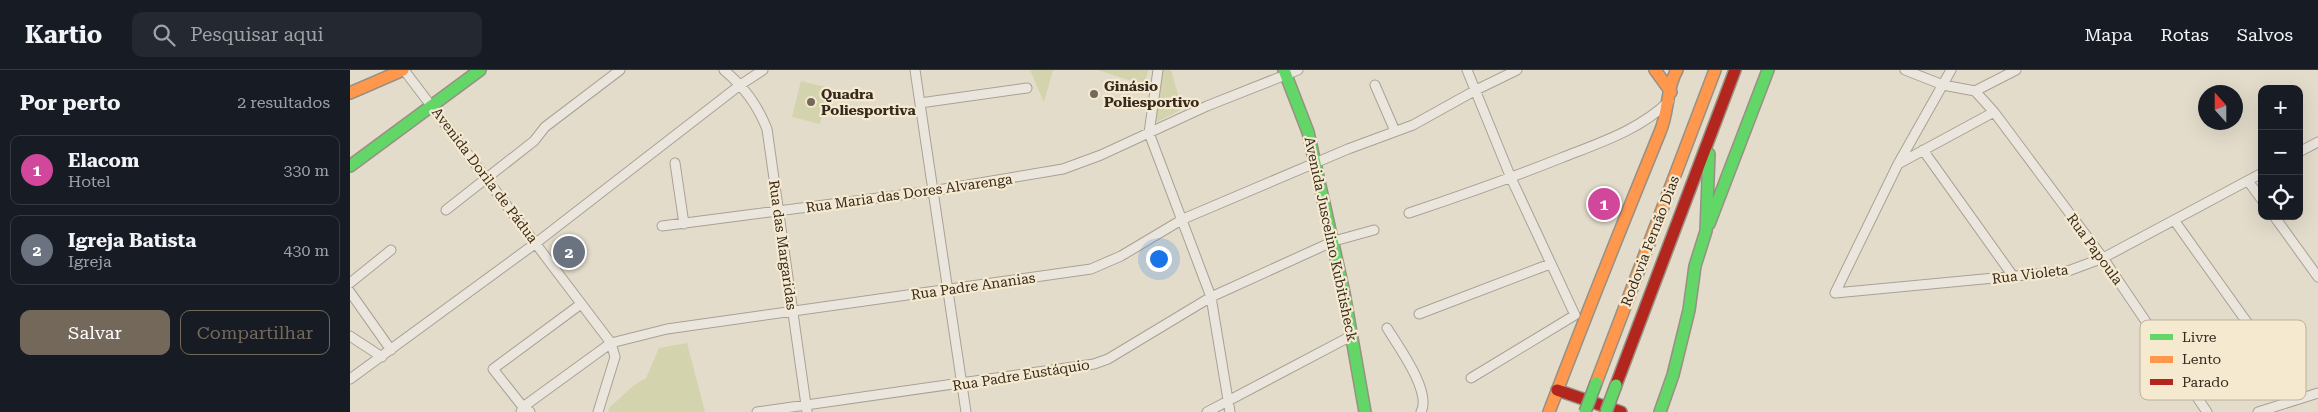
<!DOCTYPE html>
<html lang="pt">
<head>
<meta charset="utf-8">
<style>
  :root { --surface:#171b24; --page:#242831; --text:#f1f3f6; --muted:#9ea1a6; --line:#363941; --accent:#73685a }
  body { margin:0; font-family:"Roboto Serif",serif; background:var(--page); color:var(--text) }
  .controls { position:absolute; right:15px; top:15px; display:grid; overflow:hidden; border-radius:10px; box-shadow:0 5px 20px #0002 }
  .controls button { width:45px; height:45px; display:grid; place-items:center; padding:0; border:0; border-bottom:1px solid var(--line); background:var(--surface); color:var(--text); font:25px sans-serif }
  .compass { position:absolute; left:1848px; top:15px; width:45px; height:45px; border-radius:50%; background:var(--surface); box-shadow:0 5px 20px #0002; rotate:339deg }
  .you { position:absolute; left:808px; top:188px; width:18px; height:18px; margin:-12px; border:4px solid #fff; border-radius:50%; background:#1a73e8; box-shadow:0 0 0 8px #1a73e833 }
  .badge { display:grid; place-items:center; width:32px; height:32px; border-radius:50%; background:var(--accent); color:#fff; font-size:16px; font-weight:700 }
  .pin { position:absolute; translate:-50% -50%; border:2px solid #fff; box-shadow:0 1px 5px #0006 }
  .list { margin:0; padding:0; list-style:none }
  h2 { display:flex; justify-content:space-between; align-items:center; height:65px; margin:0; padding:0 20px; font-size:21px }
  h2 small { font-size:16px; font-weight:400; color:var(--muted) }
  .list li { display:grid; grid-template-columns:32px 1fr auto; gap:15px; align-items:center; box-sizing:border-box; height:70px; margin:0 10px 10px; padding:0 10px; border:1px solid var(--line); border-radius:10px }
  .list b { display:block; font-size:19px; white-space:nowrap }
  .list p { margin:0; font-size:16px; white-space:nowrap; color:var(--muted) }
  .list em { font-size:16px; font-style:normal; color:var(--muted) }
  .actions { display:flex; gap:10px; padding:15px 20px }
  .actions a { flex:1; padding:11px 0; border:1px solid var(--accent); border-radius:10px; text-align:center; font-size:18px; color:var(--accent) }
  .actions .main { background:var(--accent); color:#fff }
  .icon { flex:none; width:28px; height:28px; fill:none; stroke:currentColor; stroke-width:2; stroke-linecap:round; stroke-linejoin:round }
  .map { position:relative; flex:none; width:1968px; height:342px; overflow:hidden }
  header { display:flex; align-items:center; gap:30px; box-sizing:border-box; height:70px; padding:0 25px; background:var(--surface); border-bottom:1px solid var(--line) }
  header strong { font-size:24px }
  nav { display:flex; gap:28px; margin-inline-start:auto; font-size:18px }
  .search { width:350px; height:45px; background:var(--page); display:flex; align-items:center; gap:12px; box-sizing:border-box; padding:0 18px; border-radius:10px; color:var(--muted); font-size:19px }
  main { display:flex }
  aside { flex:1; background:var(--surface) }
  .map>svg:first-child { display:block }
  .green { fill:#d3d3ad }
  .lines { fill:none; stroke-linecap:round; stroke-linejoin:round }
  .street-casing { stroke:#a8a195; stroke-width:11 }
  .fast-casing { stroke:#989084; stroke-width:14 }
  .slow-casing { stroke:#989084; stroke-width:14 }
  .jam-casing { stroke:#989084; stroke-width:14 }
  .street { stroke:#ebe6dd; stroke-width:9 }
  .fast { stroke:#63d668; stroke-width:11 }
  .slow { stroke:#ff974d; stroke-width:11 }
  .jam { stroke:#b3261e; stroke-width:11 }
  .fast-bridge-casing { stroke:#8d867b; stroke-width:14; stroke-linecap:butt }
  .fast-bridge { stroke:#63d668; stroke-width:11 }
  .poi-dot { fill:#73685a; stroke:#f5ead0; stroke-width:2 }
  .labels { text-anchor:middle; stroke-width:4.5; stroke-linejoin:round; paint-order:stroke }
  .poi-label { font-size:14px; font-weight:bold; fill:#36291d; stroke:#f5ead0; text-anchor:start }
  .street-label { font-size:14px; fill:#36291d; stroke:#f5ead0 }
  .key { fill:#f5ead0; stroke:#bcb09a; stroke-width:1 }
  .key-label { font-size:14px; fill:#36291d }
</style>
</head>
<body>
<header>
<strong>Kartio</strong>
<div class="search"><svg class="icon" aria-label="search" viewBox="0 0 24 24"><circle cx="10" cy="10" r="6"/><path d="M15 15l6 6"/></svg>Pesquisar aqui</div>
<nav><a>Mapa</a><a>Rotas</a><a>Salvos</a></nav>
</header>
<main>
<aside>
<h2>Por perto<small>2 resultados</small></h2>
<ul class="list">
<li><span class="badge" style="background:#d1479c">1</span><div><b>Elacom</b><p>Hotel</p></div><em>330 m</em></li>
<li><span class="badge" style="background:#6b7280">2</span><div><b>Igreja Batista</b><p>Igreja</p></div><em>430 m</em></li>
</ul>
<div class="actions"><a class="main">Salvar</a><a>Compartilhar</a></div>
</aside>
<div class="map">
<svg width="1968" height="342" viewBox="0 0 1968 342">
  <rect width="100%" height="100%" fill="#e3dccb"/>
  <path class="green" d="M680,0H703L694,32Z
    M748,0H798L794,15Z
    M813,0H821L832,39L803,54Z
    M451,11L479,18L470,54L442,47Z
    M337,273L355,342H258L259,338L283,316L296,308L309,278Z"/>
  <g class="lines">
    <defs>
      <path id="street" d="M54,0L261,273L265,287L248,342
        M374,0C394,17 407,34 417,59L457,342
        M565,0L616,342
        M808,0L799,63L861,227L880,342
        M1117,0L1161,108L1225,245L1121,308
        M1555,0L1593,15L1625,21
        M1601,0L1548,94L1485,223L1718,201L1753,188L1912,103
        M1025,15L1045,61
        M1625,21L1644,42L1753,188L1857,342
        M1625,21L1666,0
        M570,33L677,18
        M1573,80L1663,206
        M1949,82L1968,72
        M325,93L334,154
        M1548,94L1644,42
        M1898,111L1912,130
        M96,140L184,71L195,57L270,0
        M1059,143C1110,126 1161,108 1211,88C1249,73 1290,60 1319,31
        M1924,146L1968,207
        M1824,150L1951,328
        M312,156L582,121L713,99L751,85L857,36L948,0
        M0,213L41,180
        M0,222L41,280
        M1069,244L1200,194
        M1037,258C1048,276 1082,322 1071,342
        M0,266L32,287
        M0,309L186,173L390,15L413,0
        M171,342L173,337L261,273L317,259L741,199L771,186L833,149L998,79L1063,55L1126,20L1167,0
        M180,342L173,337L143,299L231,234
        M407,342L744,294L758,289L861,227L984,171L1024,160
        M857,342L1003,265
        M1908,342L1968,323"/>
      <path id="fast" d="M934,0L958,62L994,223L1015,342
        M0,96L130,0
        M1359,154L1418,0
        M1310,342L1323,305L1339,240L1345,196L1356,161L1359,84"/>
      <path id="slow" d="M1305,0L1321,22
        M0,23L53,0
        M1246,313L1365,0
        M1199,342C1235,248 1272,155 1310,62C1319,42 1316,18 1327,0"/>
      <path id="jam" d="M1266,315L1385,0
        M1207,320L1271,342"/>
    </defs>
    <use href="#street" class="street-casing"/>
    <use href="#fast" class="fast-casing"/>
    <use href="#slow" class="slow-casing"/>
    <use href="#jam" class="jam-casing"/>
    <use href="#street" class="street"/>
    <use href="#fast" class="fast"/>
    <use href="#slow" class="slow"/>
    <use href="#jam" class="jam"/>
    <defs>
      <path id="fast-bridge" d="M1235,342L1246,313
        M1256,342L1266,315"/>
    </defs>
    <use href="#fast-bridge" class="fast-bridge-casing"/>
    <use href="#fast-bridge" class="fast-bridge"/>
  </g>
  <g class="poi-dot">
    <circle cx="744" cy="24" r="5"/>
    <circle cx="461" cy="32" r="5"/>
  </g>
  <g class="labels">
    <g class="poi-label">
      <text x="754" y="21">Ginásio<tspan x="754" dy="16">Poliesportivo</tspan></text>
      <text x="471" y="29">Quadra<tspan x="471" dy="16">Poliesportiva</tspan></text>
    </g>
    <g class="street-label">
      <text transform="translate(135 105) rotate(53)" y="5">Avenida Dorila de Pádua</text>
      <text transform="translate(559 123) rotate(-8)" y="5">Rua Maria das Dores Alvarenga</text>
      <text transform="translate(981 169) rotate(78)" y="5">Avenida Juscelino Kubitisheck</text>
      <text transform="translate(1300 171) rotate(-69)" y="5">Rodovia Fernão Dias</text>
      <text transform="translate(433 175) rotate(82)" y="5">Rua das Margaridas</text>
      <text transform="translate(1745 179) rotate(54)" y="5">Rua Papoula</text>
      <text transform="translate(1680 204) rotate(-7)" y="5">Rua Violeta</text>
      <text transform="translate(623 216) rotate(-8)" y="5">Rua Padre Ananias</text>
      <text transform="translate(671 305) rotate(-9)" y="5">Rua Padre Eustáquio</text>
    </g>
  </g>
  <rect x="1790" y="250" width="166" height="80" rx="8" class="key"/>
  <rect x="1800" y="264" width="23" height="6" fill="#63d668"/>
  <rect x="1800" y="286" width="23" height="7" fill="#ff974d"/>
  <rect x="1800" y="309" width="23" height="6" fill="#b3261e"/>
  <g class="key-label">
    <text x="1832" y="272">Livre</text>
    <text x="1832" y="294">Lento</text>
    <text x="1832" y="317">Parado</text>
  </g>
</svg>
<div class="controls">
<button>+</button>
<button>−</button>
<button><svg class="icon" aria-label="locate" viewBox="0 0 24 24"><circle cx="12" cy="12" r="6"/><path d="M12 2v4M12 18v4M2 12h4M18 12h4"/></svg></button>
</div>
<svg class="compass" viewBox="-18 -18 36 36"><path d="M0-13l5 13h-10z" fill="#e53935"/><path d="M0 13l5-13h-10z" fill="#9ea1a6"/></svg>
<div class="you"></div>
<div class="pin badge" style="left:1254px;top:134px;background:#d1479c">1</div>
<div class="pin badge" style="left:219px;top:182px;background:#6b7280">2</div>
</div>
</main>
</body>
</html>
